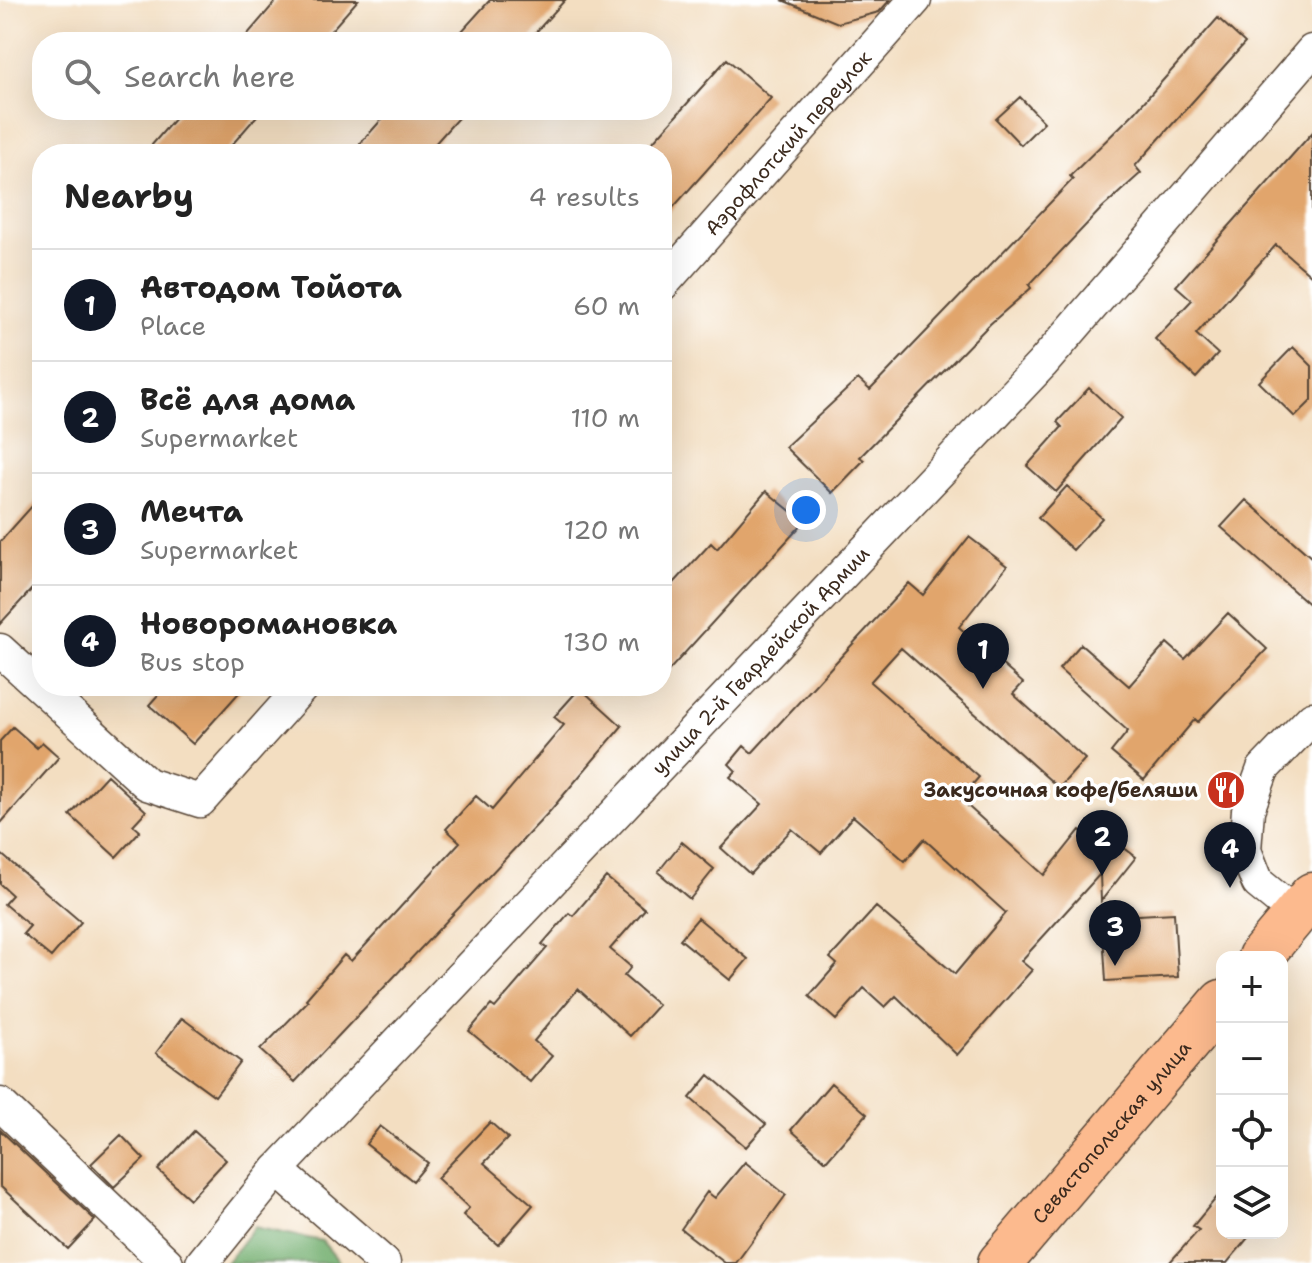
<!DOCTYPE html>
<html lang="en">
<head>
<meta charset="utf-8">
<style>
  :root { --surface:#fff; --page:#f2f2f2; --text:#222; --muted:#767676; --line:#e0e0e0; --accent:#111827 }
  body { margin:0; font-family:"Shantell Sans",sans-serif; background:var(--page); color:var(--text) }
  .controls { position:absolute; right:24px; bottom:24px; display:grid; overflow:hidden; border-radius:16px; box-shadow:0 8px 32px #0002 }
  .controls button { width:72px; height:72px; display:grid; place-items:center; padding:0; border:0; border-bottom:2px solid var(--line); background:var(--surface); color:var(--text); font:40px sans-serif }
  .you { position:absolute; left:806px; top:510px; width:28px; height:28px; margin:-20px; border:6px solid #fff; border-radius:50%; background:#1a73e8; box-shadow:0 0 0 12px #1a73e833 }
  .badge { display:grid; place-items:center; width:52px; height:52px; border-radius:50%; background:var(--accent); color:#fff; font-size:26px; font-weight:700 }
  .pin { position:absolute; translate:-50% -66px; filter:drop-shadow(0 2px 4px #0008) }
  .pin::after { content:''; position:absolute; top:42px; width:28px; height:24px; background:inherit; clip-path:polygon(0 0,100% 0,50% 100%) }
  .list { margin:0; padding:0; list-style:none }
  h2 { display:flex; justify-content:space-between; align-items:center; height:104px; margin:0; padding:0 32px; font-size:34px }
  h2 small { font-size:26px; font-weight:400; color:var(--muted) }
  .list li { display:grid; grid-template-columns:52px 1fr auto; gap:24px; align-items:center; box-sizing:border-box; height:112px; padding:0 32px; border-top:2px solid var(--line) }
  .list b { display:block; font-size:30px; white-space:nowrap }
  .list p { margin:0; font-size:26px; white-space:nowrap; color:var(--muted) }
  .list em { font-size:26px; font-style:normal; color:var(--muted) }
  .icon { flex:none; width:44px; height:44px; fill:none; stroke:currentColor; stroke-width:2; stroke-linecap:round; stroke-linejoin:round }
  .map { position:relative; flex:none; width:1312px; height:1263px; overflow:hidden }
  .search { position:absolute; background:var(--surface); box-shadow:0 8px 32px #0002; left:32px; top:32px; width:640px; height:88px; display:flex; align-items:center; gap:20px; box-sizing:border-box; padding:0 28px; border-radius:32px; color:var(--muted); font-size:30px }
  .panel { position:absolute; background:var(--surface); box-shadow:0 8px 32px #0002; left:32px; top:144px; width:640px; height:552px; border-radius:32px }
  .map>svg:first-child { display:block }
  .forest { fill:#72ae6e; stroke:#566c46; stroke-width:2 }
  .building { fill:#e1a56c }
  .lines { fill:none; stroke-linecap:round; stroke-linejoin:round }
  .minor-casing { stroke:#574536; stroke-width:35 }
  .primary-casing { stroke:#574536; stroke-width:47 }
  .minor { stroke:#fff; stroke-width:32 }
  .primary { stroke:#fcba8e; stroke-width:44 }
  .labels { text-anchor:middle; stroke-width:7; stroke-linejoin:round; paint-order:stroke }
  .street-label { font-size:20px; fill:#3b2a1e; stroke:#fff }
  .poi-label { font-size:20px; font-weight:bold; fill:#3b2a1e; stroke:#fff; text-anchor:end }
</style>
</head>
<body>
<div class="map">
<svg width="1312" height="1263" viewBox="0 0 1312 1263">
  <rect width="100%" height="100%" fill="#fff"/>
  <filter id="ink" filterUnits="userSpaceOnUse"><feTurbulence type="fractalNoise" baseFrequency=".0125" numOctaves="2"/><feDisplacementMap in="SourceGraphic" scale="16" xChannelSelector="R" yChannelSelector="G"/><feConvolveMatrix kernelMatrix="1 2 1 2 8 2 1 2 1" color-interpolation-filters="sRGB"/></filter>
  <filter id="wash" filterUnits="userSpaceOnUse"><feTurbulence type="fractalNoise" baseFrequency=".006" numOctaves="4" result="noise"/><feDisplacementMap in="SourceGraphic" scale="32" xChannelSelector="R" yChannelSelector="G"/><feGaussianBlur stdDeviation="1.8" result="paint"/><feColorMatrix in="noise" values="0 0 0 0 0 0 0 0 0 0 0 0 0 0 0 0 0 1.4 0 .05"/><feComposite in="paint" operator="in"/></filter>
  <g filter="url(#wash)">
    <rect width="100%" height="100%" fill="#f3dec1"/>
    <path class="forest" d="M254,1227L322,1241L340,1263H226Z"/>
    <g id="blocks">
      <path class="building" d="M277,0H358L321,42H241Z
        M490,0H565L527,42H452Z
        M782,0H890L879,12L838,23Z
        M1218,18L1245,43L1135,166L1141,173L1102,208L1029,285L1031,288L990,324L860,457L864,460L832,493L785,447L858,379L870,390L1073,179L1070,176L1134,113Z
        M727,59L771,98L662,220V154H642Z
        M1020,97L1044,122L1021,145L996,119Z
        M182,110H262L224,154H144Z
        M390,110H465L426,154H351Z
        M1312,133V276L1276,245L1196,334L1218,354L1196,378L1155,339L1192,300L1176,286Z
        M1293,347L1312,366V400L1295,417L1259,382Z
        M1089,388L1121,418L1056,492L1027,466L1062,427L1057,422Z
        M1067,486L1102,518L1073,550L1038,518Z
        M766,491L804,522L662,678V596L711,543L717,549Z
        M42,495V578L0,624V542Z
        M1246,500L1312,558V607L1221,527Z
        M969,537L1007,566L959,627L1023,683L1013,694L1085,759L1059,788L901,648L870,682L979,777L960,799L1044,875L1080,830L1107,851L1115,841L1136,857L1101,901L1100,874L1021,961L1032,970L957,1055L896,996L885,1007L864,988L836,1020L809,996L837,964L830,958L876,907L955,974L1006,913L924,839L905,861L853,816L821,853L792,829L750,874L721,848L762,804L730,777L736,771L729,764L744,746L752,753L909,583L923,595Z
        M1228,613L1267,649L1198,722L1195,719L1144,780L1111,752L1128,731L1059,669L1081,644L1129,686L1167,643L1185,659Z
        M166,686H245L193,744L149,705Z
        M580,688L622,726L550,811L295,1082L260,1050L308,1001L306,999L344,955L351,961L460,842L446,829L476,796L492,810L564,725L554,717Z
        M13,727L37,748L42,742L59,757L0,824V741Z
        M107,775L146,811L133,825L140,831L116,857L70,815Z
        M682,842L714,869L690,899L658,872Z
        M0,853L81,922L51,957L23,934L30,926L4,904L12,895L0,884Z
        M606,877L645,909L610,949L631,967L624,976L658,1005L630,1036L578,989L534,1041L552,1056L530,1082L469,1031L491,1005L495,1008L547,948L542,944L569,913L573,916Z
        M1174,913L1178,977L1106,981L1102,917Z
        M698,918L748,959L730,980L680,939Z
        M182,1018L241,1062L215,1096L156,1053Z
        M709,1075L766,1124L746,1147L690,1098Z
        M831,1083L867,1114L826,1161L791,1130Z
        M490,1122L508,1138L484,1163L533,1205L498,1245L463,1215L469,1208L437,1178Z
        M380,1126L428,1163L413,1181L366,1144Z
        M0,1130L95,1220L68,1249L0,1186Z
        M194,1131L226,1160L190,1199L158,1170Z
        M121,1135L144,1159L114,1187L91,1164Z
        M745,1162L786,1195L736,1263H725L681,1229L707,1192L715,1198Z
        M1222,1191V1233H1252L1227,1263H1169L1199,1230L1193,1226Z"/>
    </g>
  </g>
  <g filter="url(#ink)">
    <use href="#blocks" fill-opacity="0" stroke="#574536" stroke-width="2"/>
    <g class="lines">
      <defs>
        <g id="minor">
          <path id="s1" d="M662,285L915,0"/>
          <path d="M0,650L147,784L200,801L303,686"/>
          <path d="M1296,914L1258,883L1245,850L1248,810L1263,769L1312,718"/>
          <path d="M0,1104L167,1263"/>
          <path d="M277,1170L384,1263"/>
          <path id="s2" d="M202,1263L277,1170L1042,364L1312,51"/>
        </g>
        <g id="primary">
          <path d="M1260,957L1312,895"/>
          <path id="s3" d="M1000,1263L1222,1002"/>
        </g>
      </defs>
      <use href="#minor" class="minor-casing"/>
      <use href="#primary" class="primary-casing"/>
      <use href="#minor" class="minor"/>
      <use href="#primary" class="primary"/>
    </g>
  </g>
  <defs>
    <symbol id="restaurant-disc" viewBox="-11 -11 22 22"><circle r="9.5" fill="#c8321e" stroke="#fff"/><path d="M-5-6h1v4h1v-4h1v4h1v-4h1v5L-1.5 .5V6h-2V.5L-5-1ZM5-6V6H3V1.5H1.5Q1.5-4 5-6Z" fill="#fff"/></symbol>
  </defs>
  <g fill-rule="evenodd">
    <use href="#restaurant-disc" x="1204" y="768" width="44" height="44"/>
  </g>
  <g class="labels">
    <g class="street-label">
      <text dy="7" stroke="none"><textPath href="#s1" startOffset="190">Аэрофлотский переулок</textPath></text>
      <text dy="7" stroke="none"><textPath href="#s2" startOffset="822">улица 2-й Гвардейской Армии</textPath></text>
      <text dy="7" stroke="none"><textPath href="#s3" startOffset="172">Севастопольская улица</textPath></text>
    </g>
    <g class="poi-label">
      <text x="1198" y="797">Закусочная кофе/беляши</text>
    </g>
  </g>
</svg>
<div class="controls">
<button>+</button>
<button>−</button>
<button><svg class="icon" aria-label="locate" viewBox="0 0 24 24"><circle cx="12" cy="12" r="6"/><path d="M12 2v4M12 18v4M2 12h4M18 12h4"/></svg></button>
<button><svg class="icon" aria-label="layers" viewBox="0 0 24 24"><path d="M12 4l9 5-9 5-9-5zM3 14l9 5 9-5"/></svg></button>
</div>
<div class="you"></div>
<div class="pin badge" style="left:983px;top:689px">1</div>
<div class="pin badge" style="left:1102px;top:876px">2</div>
<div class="pin badge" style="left:1115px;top:966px">3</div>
<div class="pin badge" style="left:1230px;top:888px">4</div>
<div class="search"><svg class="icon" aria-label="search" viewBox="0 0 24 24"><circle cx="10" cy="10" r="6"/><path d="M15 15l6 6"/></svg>Search here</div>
<section class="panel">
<h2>Nearby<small>4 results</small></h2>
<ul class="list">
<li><span class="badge">1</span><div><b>Автодом Тойота</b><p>Place</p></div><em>60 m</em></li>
<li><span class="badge">2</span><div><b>Всё для дома</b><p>Supermarket</p></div><em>110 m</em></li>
<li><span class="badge">3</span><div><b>Мечта</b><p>Supermarket</p></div><em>120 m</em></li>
<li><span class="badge">4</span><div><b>Новоромановка</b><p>Bus stop</p></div><em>130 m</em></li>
</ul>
</section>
</div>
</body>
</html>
